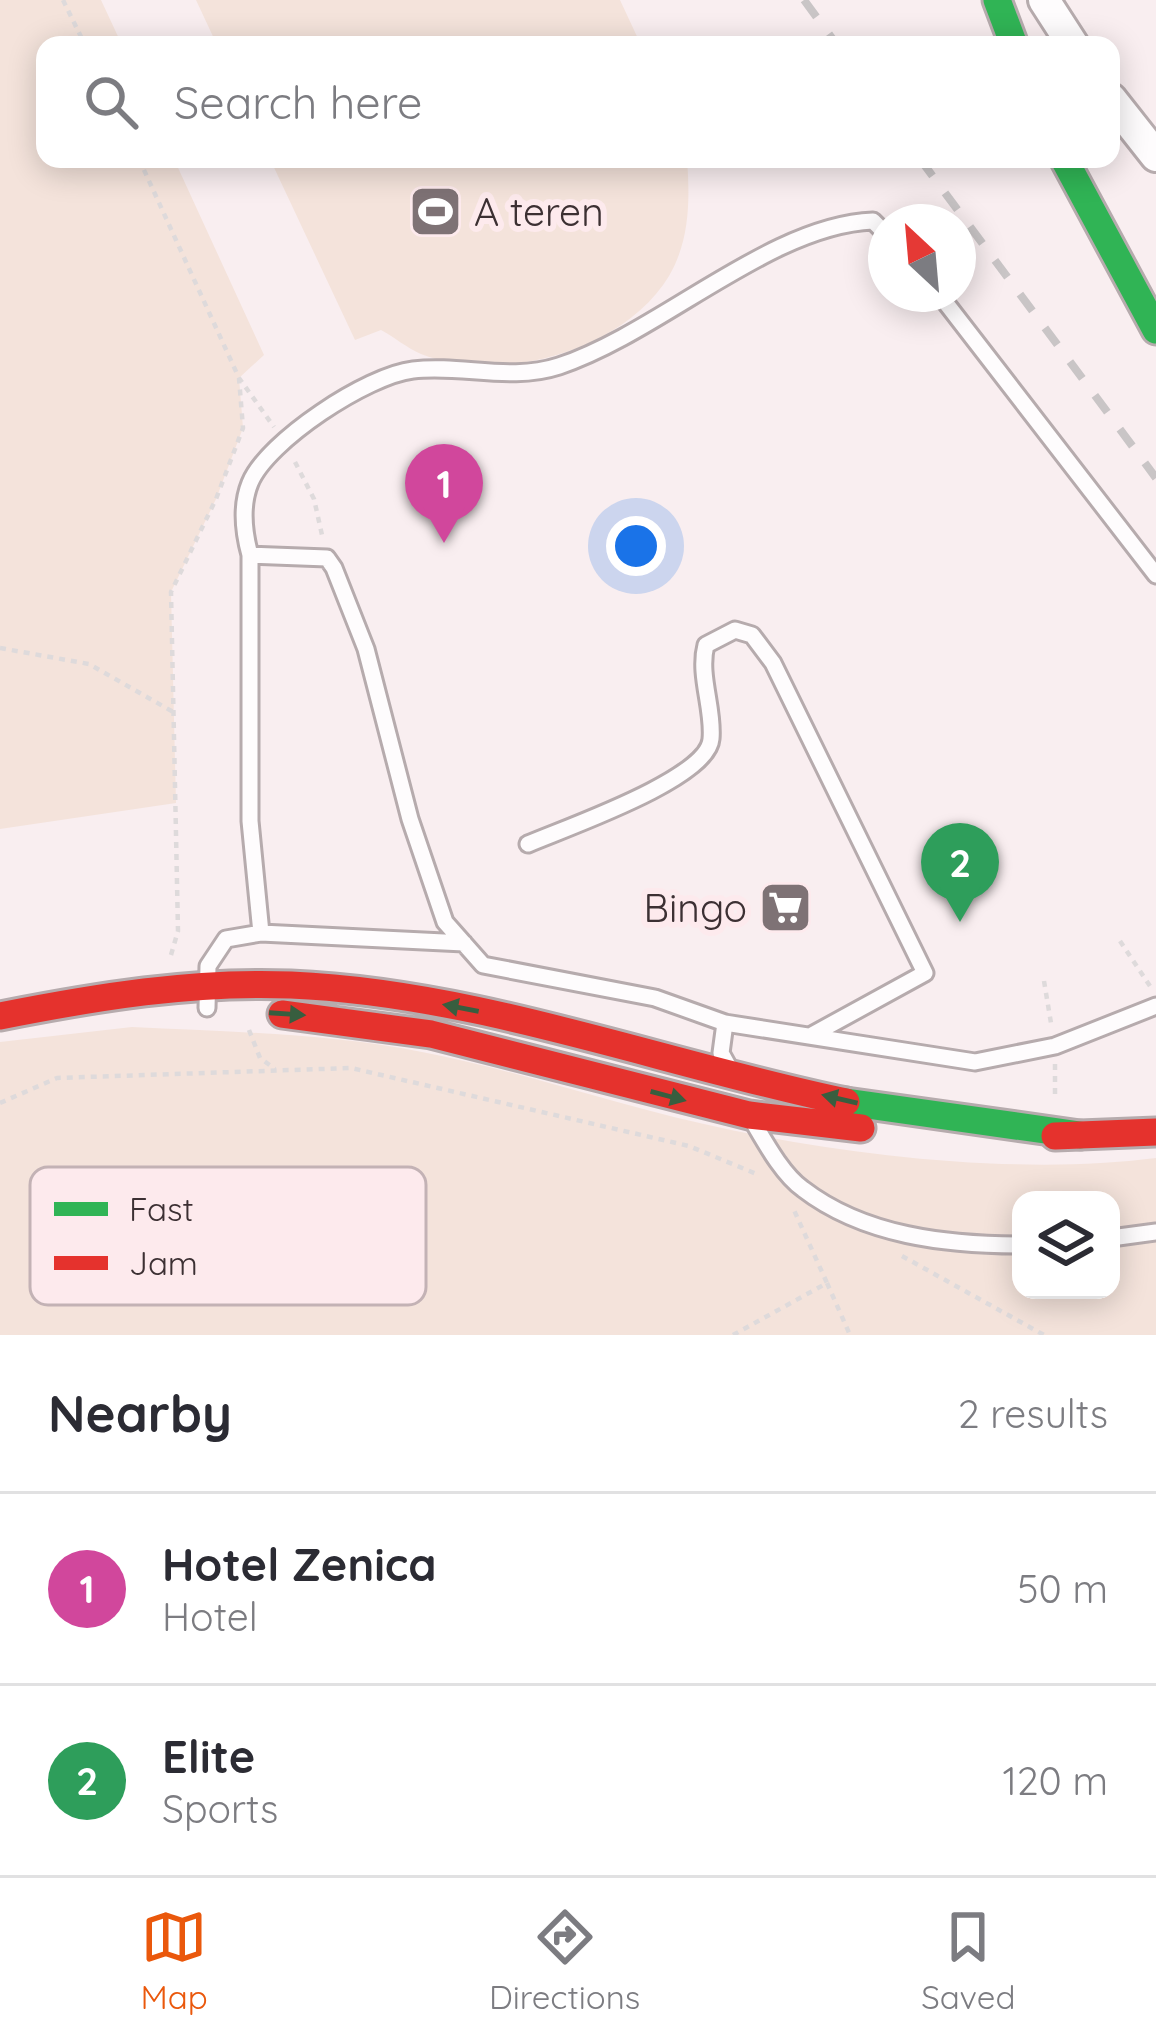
<!DOCTYPE html>
<html lang="en">
<head>
<meta charset="utf-8">
<style>
  :root { --surface:#fff; --page:#f2f2f3; --text:#2b2b33; --muted:#7c7c81; --line:#e1e1e2; --accent:#ea580c }
  body { margin:0; font-family:Quicksand,sans-serif; background:var(--page); color:var(--text) }
  .controls { position:absolute; right:36px; bottom:36px; display:grid; overflow:hidden; border-radius:24px; box-shadow:0 6px 30px #0003 }
  .controls button { width:108px; height:108px; display:grid; place-items:center; padding:0; border:0; border-bottom:3px solid var(--line); background:var(--surface); color:var(--text); font:60px sans-serif }
  .compass { position:absolute; left:868px; top:204px; width:108px; height:108px; border-radius:50%; background:var(--surface); box-shadow:0 6px 30px #0003; rotate:334deg }
  .you { position:absolute; left:636px; top:546px; width:42px; height:42px; margin:-30px; border:9px solid #fff; border-radius:50%; background:#1a73e8; box-shadow:0 0 0 18px #1a73e833 }
  .badge { display:grid; place-items:center; width:78px; height:78px; border-radius:50%; background:var(--accent); color:#fff; font-size:39px; font-weight:700 }
  .pin { position:absolute; translate:-50% -99px; filter:drop-shadow(0 3px 6px #0008) }
  .pin::after { content:''; position:absolute; top:63px; width:42px; height:36px; background:inherit; clip-path:polygon(0 0,100% 0,50% 100%) }
  .list { margin:0; padding:0; list-style:none }
  h2 { display:flex; justify-content:space-between; align-items:center; height:156px; margin:0; padding:0 48px; font-size:51px }
  h2 small { font-size:39px; font-weight:400; color:var(--muted) }
  .list li { display:grid; grid-template-columns:78px 1fr auto; gap:36px; align-items:center; box-sizing:border-box; height:192px; padding:0 48px; border-top:3px solid var(--line) }
  .list b { display:block; font-size:45px; white-space:nowrap }
  .list p { margin:0; font-size:39px; white-space:nowrap; color:var(--muted) }
  .list em { font-size:39px; font-style:normal; color:var(--muted) }
  .icon { flex:none; width:66px; height:66px; fill:none; stroke:currentColor; stroke-width:2; stroke-linecap:round; stroke-linejoin:round }
  .map { position:relative; flex:none; width:1156px; height:1335px; overflow:hidden }
  .search { position:absolute; background:var(--surface); box-shadow:0 6px 30px #0003; left:36px; right:36px; top:36px; height:132px; display:flex; align-items:center; gap:30px; box-sizing:border-box; padding:0 42px; border-radius:24px; color:var(--muted); font-size:45px }
  .sheet { height:540px; background:var(--surface) }
  nav { display:flex; justify-content:space-around; align-items:center; box-sizing:border-box; height:168px; border-top:3px solid var(--line); background:var(--surface); font-size:33px; color:var(--muted) }
  nav a { display:grid; justify-items:center; gap:6px }
  nav .on { color:var(--accent) }
  .map>svg:first-child { display:block }
  .green { fill:#f4e3db; fill-rule:evenodd }
  .lines { fill:none; stroke-linecap:round; stroke-linejoin:round }
  .lane-casing { stroke:#b6abad; stroke-width:21 }
  .street-casing { stroke:#b6abad; stroke-width:36 }
  .fast-casing { stroke:#b6abad; stroke-width:33 }
  .jam-casing { stroke:#b6abad; stroke-width:33 }
  .path { stroke:#dedadb; stroke-width:4.5; stroke-dasharray:6 6; stroke-linecap:butt }
  .lane { stroke:#fefcfd; stroke-width:15 }
  .street { stroke:#fefcfd; stroke-width:30 }
  .fast { stroke:#30b455; stroke-width:27 }
  .jam { stroke:#e5322d; stroke-width:27 }
  .rail { stroke:#c9c5c6; stroke-width:8; stroke-dasharray:21 21; stroke-linecap:butt }
  .oneway { fill:#385e3f }
  .labels { text-anchor:middle; stroke-width:12; stroke-linejoin:round; paint-order:stroke }
  .poi-label { font-size:39px; fill:#3c3033; stroke:#fdeaed; text-anchor:start }
  .key { fill:#fdeaed; stroke:#c3b2b5; stroke-width:3 }
  .key-label { font-size:33px; fill:#3c3033 }
</style>
</head>
<body>
<div class="map">
<svg width="1156" height="1335" viewBox="0 0 1156 1335">
  <rect width="100%" height="100%" fill="#f9eef0"/>
  <path class="green" d="M0,0H101L122,45H45V159H174L264,355L239,378L243,428L216,499L171,592L176,803L0,829Z
    M196,0H620L641,45H217Z
    M270,159H687C690,199 690,240 669,276C624,351 500,385 421,354C407,348 394,337 381,330L355,340Z
    M132,1027C229,1032 327,1033 422,1052C526,1072 627,1109 731,1130C861,1157 1024,1175 1156,1158V1335H0V1042ZM1021,1200H1111V1290H1021Z"/>
  <g class="lines">
    <defs>
      <path id="lane" d="M939,294L1156,575
        M528,844C565,828 708,779 711,739C714,709 698,675 706,645L735,630L752,635L773,663L925,973L810,1036
        M261,933L464,943
        M207,1008L208,966L226,939L261,933L250,821V555
        M725,1023L975,1062L1055,1046L1156,1006
        M731,1071L721,1053L725,1023L655,998L483,965L445,922L410,819L366,649L334,568L327,558L250,555C244,533 241,505 250,483C267,441 368,375 413,370C462,364 510,382 559,366C661,332 770,225 873,221L886,234
        M752,1120C765,1142 782,1174 803,1189C864,1236 947,1245 1021,1245
        M1111,1238L1156,1232"/>
      <path id="street" d="M1044,0L1073,45
        M1111,99L1156,156"/>
      <path id="fast" d="M997,0L1014,45
        M1064,159L1156,330
        M846,1102L1080,1135"/>
      <path id="jam" d="M282,1014L431,1034L749,1115L861,1128
        M0,1016C96,997 193,981 291,985C479,993 663,1064 846,1102
        M1055,1136L1156,1132"/>
    </defs>
    <use href="#lane" class="lane-casing"/>
    <use href="#street" class="street-casing"/>
    <use href="#fast" class="fast-casing"/>
    <use href="#jam" class="jam-casing"/>
    <path class="path" d="M63,0L85,45
      M139,159L239,378L274,427
      M295,462L314,499L322,535
      M0,648L89,664L175,713
      M1120,941L1150,986
      M171,955L178,931L171,592L216,499L243,428L239,378
      M1044,981L1051,1023
      M249,1030L260,1058L275,1069
      M1055,1064V1100
      M0,1103L57,1078L351,1068L689,1146L759,1175
      M902,1256L1044,1335
      M827,1283L850,1335
      M733,1335L827,1283L793,1208"/>
    <use href="#lane" class="lane"/>
    <use href="#street" class="street"/>
    <use href="#fast" class="fast"/>
    <use href="#jam" class="jam"/>
    <path class="rail" d="M804,0L837,45
      M920,159L1156,478"/>
  </g>
  <defs><path id="oneway-solid" d="M-6-.8H1V-3.2L6.5 0L1 3.2V.8H-6Z" transform="scale(3)"/></defs>
  <g class="oneway">
    <use href="#oneway-solid" transform="translate(461 1008) rotate(-169)"/>
    <use href="#oneway-solid" transform="translate(287 1014) rotate(4)"/>
    <use href="#oneway-solid" transform="translate(668 1096) rotate(15)"/>
    <use href="#oneway-solid" transform="translate(840 1099) rotate(-167)"/>
  </g>
  <defs>
    <symbol id="stadium-square" viewBox="-11 -11 22 22"><rect x="-9" y="-9" width="18" height="18" rx="4" fill="#7e7275" stroke="#fdeaed"/><path d="M0-5a6.5 5 0 1 0 0 10a6.5 5 0 1 0 0-10ZM-3.5-1.8h7v3.6h-7Z" fill="#fff"/></symbol>
    <symbol id="supermarket-square" viewBox="-11 -11 22 22"><rect x="-9" y="-9" width="18" height="18" rx="4" fill="#7e7275" stroke="#fdeaed"/><path d="M-6-5.5h2.5l.6 2H6L4.5 2H-2.5L-4.4-4H-6ZM-1.5 3.2a1.3 1.3 0 1 0 .1 0ZM3 3.2a1.3 1.3 0 1 0 .1 0Z" fill="#fff"/></symbol>
  </defs>
  <g fill-rule="evenodd">
    <use href="#stadium-square" x="406" y="182" width="59" height="59"/>
    <use href="#supermarket-square" x="756" y="878" width="59" height="59"/>
  </g>
  <g class="labels">
    <g class="poi-label">
      <text x="474" y="226">A teren</text>
      <text x="747" y="922" text-anchor="end">Bingo</text>
    </g>
  </g>
  <rect x="30" y="1167" width="396" height="138" rx="18" class="key"/>
  <rect x="54" y="1202" width="54" height="14" fill="#30b455"/>
  <rect x="54" y="1256" width="54" height="14" fill="#e5322d"/>
  <g class="key-label">
    <text x="129" y="1221">Fast</text>
    <text x="129" y="1275">Jam</text>
  </g>
</svg>
<div class="controls">
<button><svg class="icon" aria-label="layers" viewBox="0 0 24 24"><path d="M12 4l9 5-9 5-9-5zM3 14l9 5 9-5"/></svg></button>
</div>
<svg class="compass" viewBox="-18 -18 36 36"><path d="M0-13l5 13h-10z" fill="#e53935"/><path d="M0 13l5-13h-10z" fill="#7c7c81"/></svg>
<div class="you"></div>
<div class="pin badge" style="left:444px;top:543px;background:#d1479c">1</div>
<div class="pin badge" style="left:960px;top:922px;background:#2e9e5b">2</div>
<div class="search"><svg class="icon" aria-label="search" viewBox="0 0 24 24"><circle cx="10" cy="10" r="6"/><path d="M15 15l6 6"/></svg>Search here</div>
</div>
<section class="sheet">
<h2>Nearby<small>2 results</small></h2>
<ul class="list">
<li><span class="badge" style="background:#d1479c">1</span><div><b>Hotel Zenica</b><p>Hotel</p></div><em>50 m</em></li>
<li><span class="badge" style="background:#2e9e5b">2</span><div><b>Elite</b><p>Sports</p></div><em>120 m</em></li>
</ul>
</section>
<nav>
<a class="on"><svg class="icon" aria-label="map" viewBox="0 0 24 24"><path d="M3 6l6-2 6 2 6-2v14l-6 2-6-2-6 2zM9 4v14M15 6v14"/></svg>Map</a>
<a><svg class="icon" aria-label="directions" viewBox="0 0 24 24"><path d="M12 3l9 9-9 9-9-9zM9 14v-3h6M13 9l2 2-2 2"/></svg>Directions</a>
<a><svg class="icon" aria-label="saved" viewBox="0 0 24 24"><path d="M7 4h10v16l-5-4-5 4z"/></svg>Saved</a>
</nav>
</body>
</html>
